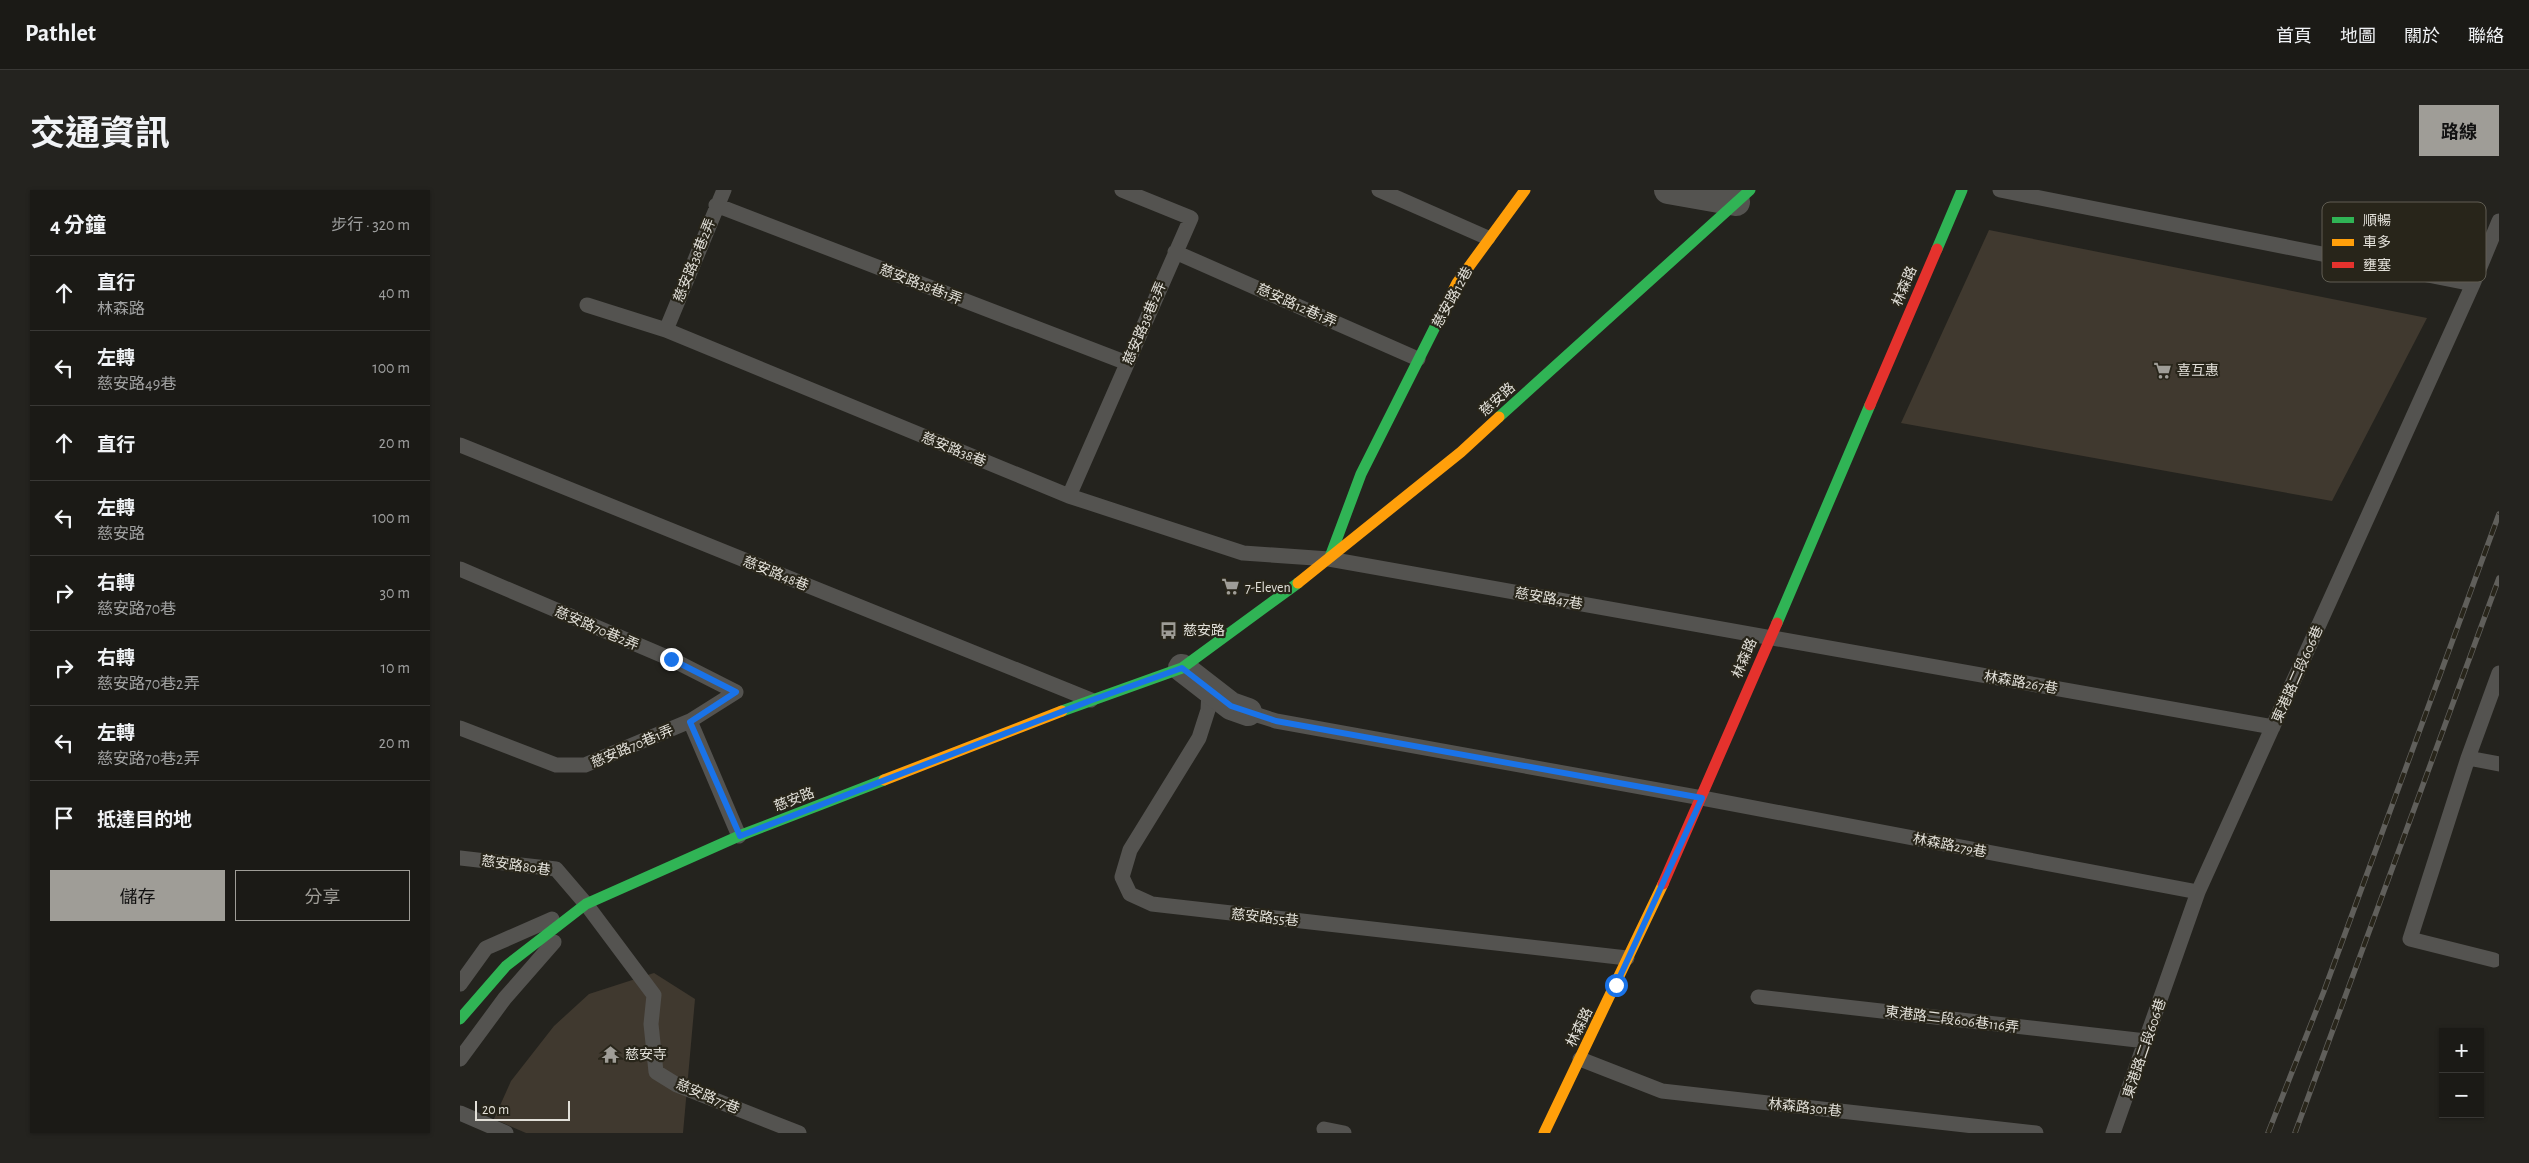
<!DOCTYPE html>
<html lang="zh-TW">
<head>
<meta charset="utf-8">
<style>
  :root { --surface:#1b1a16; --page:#24231f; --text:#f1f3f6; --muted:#a0a1a1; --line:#393835; --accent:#9f9d97 }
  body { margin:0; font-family:"Alegreya Sans","Noto Sans TC",sans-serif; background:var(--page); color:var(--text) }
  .controls { position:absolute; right:15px; bottom:15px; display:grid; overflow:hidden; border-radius:0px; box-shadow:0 1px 4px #0004 }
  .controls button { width:45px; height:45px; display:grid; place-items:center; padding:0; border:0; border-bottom:1px solid var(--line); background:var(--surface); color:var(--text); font:25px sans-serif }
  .scale { position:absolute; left:15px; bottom:12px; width:95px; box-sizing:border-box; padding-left:5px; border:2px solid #e1dfd8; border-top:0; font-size:14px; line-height:18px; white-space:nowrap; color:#e1dfd8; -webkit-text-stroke:4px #28251a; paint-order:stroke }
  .stop { position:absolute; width:15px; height:15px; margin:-11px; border:4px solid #1a73e8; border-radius:50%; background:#fff }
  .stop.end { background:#1a73e8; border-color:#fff; box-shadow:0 1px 5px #0008 }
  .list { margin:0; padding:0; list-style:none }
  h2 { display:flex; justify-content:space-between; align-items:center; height:65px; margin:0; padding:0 20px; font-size:21px }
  h2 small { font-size:16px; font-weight:400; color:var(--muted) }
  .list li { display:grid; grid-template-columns:32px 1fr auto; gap:15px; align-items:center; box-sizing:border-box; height:75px; padding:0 20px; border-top:1px solid var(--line) }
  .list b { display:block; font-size:19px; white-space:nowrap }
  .list p { margin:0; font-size:16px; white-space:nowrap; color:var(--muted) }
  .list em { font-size:16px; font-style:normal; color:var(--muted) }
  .actions { display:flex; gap:10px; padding:15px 20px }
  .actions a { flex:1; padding:11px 0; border:1px solid var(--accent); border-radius:0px; text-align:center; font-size:18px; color:var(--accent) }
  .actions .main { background:var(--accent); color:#111 }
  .icon { flex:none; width:28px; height:28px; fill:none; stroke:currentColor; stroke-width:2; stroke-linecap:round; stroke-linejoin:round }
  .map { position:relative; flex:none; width:2039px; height:943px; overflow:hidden; border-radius:0px }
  header { display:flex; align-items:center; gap:30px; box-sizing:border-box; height:70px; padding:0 25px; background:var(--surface); border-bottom:1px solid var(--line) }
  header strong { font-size:24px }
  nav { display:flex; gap:28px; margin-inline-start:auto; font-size:18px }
  .intro { display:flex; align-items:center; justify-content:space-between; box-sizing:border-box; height:120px; padding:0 30px }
  h1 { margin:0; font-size:35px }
  .button { padding:12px 22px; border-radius:0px; background:var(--accent); color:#111; font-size:18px; font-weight:700 }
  main { display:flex; gap:30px; padding:0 30px }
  aside { flex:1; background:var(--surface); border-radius:0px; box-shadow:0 1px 4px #0004 }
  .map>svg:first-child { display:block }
  .building { fill:#40392f }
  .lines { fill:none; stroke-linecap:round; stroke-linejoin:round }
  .lane { stroke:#545350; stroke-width:15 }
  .street { stroke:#545350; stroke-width:28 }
  .fast { stroke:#30b455; stroke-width:11 }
  .slow { stroke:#ff9f0a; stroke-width:11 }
  .jam { stroke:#e5322d; stroke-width:11 }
  .rail-casing { stroke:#605f5b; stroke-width:5.5 }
  .rail { stroke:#28251a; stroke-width:4; stroke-dasharray:11; stroke-linecap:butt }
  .route { stroke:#1a73e8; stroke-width:6 }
  .labels { text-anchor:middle; stroke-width:4.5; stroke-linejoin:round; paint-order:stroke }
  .street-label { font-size:14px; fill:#e1dfd8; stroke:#28251a }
  .poi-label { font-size:14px; fill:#e1dfd8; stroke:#28251a; text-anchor:start }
  .key { fill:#28251a; stroke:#605d53; stroke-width:1 }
  .key-label { font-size:14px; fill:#e1dfd8 }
</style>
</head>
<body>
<header>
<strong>Pathlet</strong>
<nav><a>首頁</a><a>地圖</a><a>關於</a><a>聯絡</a></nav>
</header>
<div class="intro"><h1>交通資訊</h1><a class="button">路線</a></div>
<main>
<aside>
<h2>4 分鐘<small>步行 · 320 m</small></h2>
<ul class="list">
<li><svg class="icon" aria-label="ahead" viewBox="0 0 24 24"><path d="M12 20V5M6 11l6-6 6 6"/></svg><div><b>直行</b><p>林森路</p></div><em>40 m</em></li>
<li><svg class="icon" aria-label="left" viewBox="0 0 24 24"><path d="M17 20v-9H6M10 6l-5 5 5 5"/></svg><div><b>左轉</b><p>慈安路49巷</p></div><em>100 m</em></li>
<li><svg class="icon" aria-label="ahead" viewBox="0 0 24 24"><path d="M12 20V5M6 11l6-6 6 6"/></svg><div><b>直行</b></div><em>20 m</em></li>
<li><svg class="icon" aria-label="left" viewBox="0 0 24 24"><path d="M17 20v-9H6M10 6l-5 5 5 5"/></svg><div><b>左轉</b><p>慈安路</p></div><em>100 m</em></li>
<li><svg class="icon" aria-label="right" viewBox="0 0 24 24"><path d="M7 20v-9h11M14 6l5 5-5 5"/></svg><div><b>右轉</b><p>慈安路70巷</p></div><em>30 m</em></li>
<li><svg class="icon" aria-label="right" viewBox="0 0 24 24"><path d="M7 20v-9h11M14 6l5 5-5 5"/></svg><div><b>右轉</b><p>慈安路70巷2弄</p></div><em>10 m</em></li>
<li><svg class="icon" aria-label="left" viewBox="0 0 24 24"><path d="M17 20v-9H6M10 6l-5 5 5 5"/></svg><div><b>左轉</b><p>慈安路70巷2弄</p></div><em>20 m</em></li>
<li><svg class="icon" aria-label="arrive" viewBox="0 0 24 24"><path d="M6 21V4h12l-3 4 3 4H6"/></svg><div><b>抵達目的地</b></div></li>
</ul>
<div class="actions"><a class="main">儲存</a><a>分享</a></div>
</aside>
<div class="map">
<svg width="2039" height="943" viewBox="0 0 2039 943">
  <rect width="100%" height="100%" fill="#24231e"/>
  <path class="building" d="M1529,40L1967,128L1872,311L1441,233Z
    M194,783L235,809L223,943H66L34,929L51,891L94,836L129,804Z"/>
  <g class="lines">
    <path class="lane" d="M919,0L1028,48
      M1540,0L2013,94
      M256,15L667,173
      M715,62L958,169
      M127,115L206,140L609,306L783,363L869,369L1813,537
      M206,140L264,0
      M0,255L631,510
      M609,306L731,28L662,0
      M0,379L211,469L276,502L230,531L125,575H96L0,538
      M749,501L748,520L739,548L670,660L662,687L670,704L692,714L1167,768
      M788,522L816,531L1242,608L1738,702
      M230,531L279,646
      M2008,568L2039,574
      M0,668L96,679L126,714L194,805L191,834L196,882L217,895L339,943
      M2034,770L1950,749L2008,568L2039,483
      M0,794L26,758L92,729
      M1298,807L1686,851
      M0,869L45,808L94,752
      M1120,869L1202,901L1576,943
      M0,923L46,943
      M864,939L884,943
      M1653,943L1738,702L2013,94L2039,31"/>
    <path class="street" d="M1208,0L1276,12
      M722,478L771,516L788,522"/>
    <path class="fast" d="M1477,59L1502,0
      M1039,227L1290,0
      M870,367L901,284L986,115
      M1317,433L1410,215
      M602,521L722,478L838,393
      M0,829L46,776L126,714L279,646L424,590"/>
    <path class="slow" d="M986,115L997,93L1065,0
      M838,393L1001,262L1039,227
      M424,590L602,521
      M1084,943L1203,694"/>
    <path class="jam" d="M1410,215L1477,59
      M1203,694L1317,433"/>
    <defs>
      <path id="rail" d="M1808,943L1864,801L2039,324
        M1835,943L2039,388"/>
    </defs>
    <use href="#rail" class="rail-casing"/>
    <use href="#rail" class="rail"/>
  </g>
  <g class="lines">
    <path class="route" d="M211,469L276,502L230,532L280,646L632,510L722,478L771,516L816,531L1242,608L1156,795"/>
  </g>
  <defs>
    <symbol id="supermarket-bare" viewBox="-9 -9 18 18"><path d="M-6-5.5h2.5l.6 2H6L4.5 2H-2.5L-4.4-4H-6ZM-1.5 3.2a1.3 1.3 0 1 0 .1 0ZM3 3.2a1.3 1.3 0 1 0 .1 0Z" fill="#9f9d97" stroke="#28251a" stroke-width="2.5" paint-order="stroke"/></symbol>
    <symbol id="bus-bare" viewBox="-9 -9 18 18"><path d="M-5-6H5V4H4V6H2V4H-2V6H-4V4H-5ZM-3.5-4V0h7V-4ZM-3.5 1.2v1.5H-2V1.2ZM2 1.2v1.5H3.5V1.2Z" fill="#9f9d97" stroke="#28251a" stroke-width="2.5" paint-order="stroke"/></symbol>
    <symbol id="temple-bare" viewBox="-9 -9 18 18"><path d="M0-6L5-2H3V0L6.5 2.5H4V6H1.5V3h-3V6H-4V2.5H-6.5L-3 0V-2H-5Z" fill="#9f9d97" stroke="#28251a" stroke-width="2.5" paint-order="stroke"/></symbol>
  </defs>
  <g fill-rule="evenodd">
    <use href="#supermarket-bare" x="1690" y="168" width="25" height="25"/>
    <use href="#supermarket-bare" x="758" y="384" width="25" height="25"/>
    <use href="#bus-bare" x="696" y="428" width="25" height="25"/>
    <use href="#temple-bare" x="138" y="852" width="25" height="25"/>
  </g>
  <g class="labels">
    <g class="street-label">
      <text transform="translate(234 70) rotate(-68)" y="5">慈安路38巷2弄</text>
      <text transform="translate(461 94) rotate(21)" y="5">慈安路38巷1弄</text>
      <text transform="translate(1444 96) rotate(-67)" y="5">林森路</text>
      <text transform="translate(992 107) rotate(-61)" y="5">慈安路12巷</text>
      <text transform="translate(837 115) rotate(24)" y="5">慈安路12巷1弄</text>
      <text transform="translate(684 133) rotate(-67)" y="5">慈安路38巷2弄</text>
      <text transform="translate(1037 209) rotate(-42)" y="5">慈安路</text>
      <text transform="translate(494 259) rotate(22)" y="5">慈安路38巷</text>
      <text transform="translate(316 383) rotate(22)" y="5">慈安路48巷</text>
      <text transform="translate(1089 408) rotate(10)" y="5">慈安路47巷</text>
      <text transform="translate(137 438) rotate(23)" y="5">慈安路70巷2弄</text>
      <text transform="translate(1284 468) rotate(-67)" y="5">林森路</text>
      <text transform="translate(1837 484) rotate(-66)" y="5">東港路二段606巷</text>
      <text transform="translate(1561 492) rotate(10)" y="5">林森路267巷</text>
      <text transform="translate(172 556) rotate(-23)" y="5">慈安路70巷1弄</text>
      <text transform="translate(334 609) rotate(-21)" y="5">慈安路</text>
      <text transform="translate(1490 655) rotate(11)" y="5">林森路279巷</text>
      <text transform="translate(56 675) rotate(8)" y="5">慈安路80巷</text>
      <text transform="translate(805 727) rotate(6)" y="5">慈安路55巷</text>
      <text transform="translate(1492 829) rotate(7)" y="5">東港路二段606巷116弄</text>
      <text transform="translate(1119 837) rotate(-64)" y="5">林森路</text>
      <text transform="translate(1684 858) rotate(-71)" y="5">東港路二段606巷</text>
      <text transform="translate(248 906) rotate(23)" y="5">慈安路77巷</text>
      <text transform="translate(1345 917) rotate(6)" y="5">林森路301巷</text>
    </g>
    <g class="poi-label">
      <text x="1717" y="185">喜互惠</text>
      <text x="785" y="402">7-Eleven</text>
      <text x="723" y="445">慈安路</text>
      <text x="165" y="869">慈安寺</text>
    </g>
  </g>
  <rect x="1862" y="12" width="164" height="80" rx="8" class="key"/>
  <rect x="1872" y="27" width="22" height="6" fill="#30b455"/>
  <rect x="1872" y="49" width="22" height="7" fill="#ff9f0a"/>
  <rect x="1872" y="72" width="22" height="6" fill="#e5322d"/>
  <g class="key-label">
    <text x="1903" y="35">順暢</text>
    <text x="1903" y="57">車多</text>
    <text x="1903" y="80">壅塞</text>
  </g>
</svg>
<div class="controls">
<button>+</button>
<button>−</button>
</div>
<div class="scale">20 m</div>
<div class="stop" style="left:1156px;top:795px"></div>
<div class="stop end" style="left:211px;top:469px"></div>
</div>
</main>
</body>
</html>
